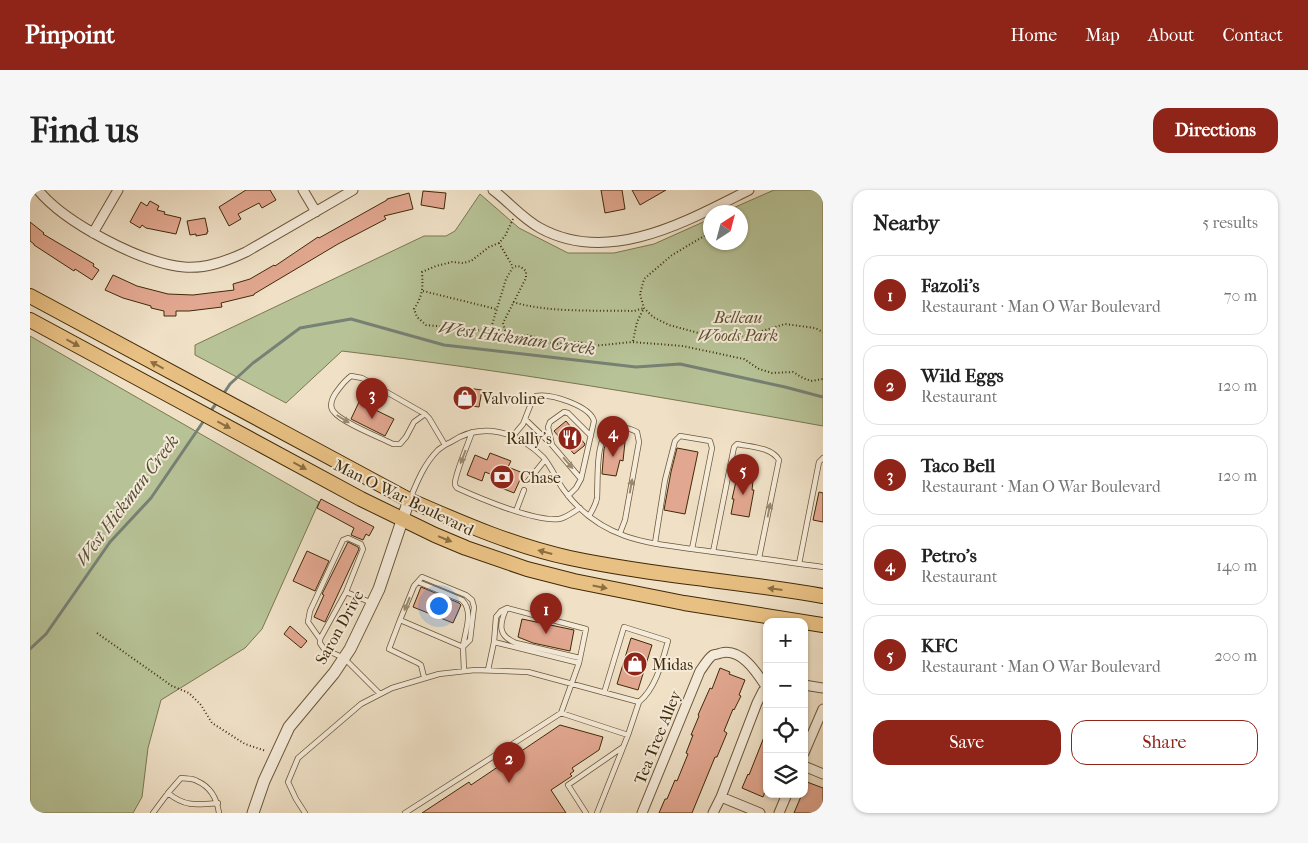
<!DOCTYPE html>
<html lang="en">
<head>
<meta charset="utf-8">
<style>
  :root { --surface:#fff; --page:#f6f6f6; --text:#222; --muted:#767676; --line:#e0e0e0; --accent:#8f2418 }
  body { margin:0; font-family:"IM FELL French Canon",serif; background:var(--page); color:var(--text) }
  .controls { position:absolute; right:15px; bottom:15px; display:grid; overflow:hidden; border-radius:10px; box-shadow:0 1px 4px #0004 }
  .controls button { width:45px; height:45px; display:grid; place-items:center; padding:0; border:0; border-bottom:1px solid var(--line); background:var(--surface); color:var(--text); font:25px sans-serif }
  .compass { position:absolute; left:673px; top:15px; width:45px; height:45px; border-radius:50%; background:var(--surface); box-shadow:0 1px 4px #0004; rotate:36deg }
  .you { position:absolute; left:408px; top:415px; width:18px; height:18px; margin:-12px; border:4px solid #fff; border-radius:50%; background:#1a73e8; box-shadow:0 0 0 8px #1a73e833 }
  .badge { display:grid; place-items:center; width:32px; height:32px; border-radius:50%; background:var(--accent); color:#fff; font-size:16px; font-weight:700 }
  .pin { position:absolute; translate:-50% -41px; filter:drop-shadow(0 1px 2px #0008) }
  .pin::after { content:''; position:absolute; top:26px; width:18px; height:15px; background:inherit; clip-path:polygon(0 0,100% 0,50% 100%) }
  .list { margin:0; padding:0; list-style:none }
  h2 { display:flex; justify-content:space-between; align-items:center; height:65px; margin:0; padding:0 20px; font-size:21px }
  h2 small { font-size:16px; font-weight:400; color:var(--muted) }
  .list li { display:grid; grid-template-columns:32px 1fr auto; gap:15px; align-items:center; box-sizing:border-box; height:80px; margin:0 10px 10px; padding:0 10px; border:1px solid var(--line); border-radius:15px }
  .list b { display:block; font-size:19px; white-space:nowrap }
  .list p { margin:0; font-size:16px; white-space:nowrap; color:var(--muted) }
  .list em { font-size:16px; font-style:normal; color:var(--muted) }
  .actions { display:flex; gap:10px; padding:15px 20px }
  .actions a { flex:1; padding:11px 0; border:1px solid var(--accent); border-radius:15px; text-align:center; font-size:18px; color:var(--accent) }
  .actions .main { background:var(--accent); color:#fff }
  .icon { flex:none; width:28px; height:28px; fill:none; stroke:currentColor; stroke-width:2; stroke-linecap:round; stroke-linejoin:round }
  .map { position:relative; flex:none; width:793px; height:623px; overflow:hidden; border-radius:15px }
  header { display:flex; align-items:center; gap:30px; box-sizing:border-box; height:70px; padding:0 25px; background:var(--accent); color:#fff }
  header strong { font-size:24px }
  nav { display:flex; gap:28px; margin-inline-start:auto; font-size:18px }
  .intro { display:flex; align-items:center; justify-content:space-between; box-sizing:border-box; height:120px; padding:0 30px }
  h1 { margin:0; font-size:35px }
  .button { padding:12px 22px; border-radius:15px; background:var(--accent); color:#fff; font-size:18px; font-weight:700 }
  main { display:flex; gap:30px; padding:0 30px }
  aside { flex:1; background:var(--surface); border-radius:15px; box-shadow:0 1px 4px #0004 }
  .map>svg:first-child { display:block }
  .green { fill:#b7c397; stroke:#7c7650 }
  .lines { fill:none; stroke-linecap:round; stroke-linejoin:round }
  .stream { stroke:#778175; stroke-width:3 }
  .building { fill:#e2a790; stroke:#402a08 }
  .service-casing { stroke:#6c5838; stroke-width:6 }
  .minor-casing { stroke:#6c5838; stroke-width:11 }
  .tertiary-casing { stroke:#6c5838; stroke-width:13 }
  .primary-casing { stroke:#402a08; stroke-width:16 }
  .path { stroke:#402a08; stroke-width:2; stroke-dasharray:1 2.5; stroke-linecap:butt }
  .service { stroke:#f5ebda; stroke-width:4.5 }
  .minor { stroke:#f5ebda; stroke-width:9 }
  .tertiary { stroke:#f5ebda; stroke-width:11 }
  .primary { stroke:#e8c083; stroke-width:14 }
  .oneway { fill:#8c6e3f }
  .oneway2 { fill:#9a8a71 }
  .labels { text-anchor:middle; stroke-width:4; stroke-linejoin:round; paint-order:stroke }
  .park-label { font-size:16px; font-style:italic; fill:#5e502c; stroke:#f5ebda }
  .poi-label { font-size:16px; fill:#402a08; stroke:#f5ebda; text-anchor:start }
  .street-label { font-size:16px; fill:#402a08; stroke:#f5ebda }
  .water-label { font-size:18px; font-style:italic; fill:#574e35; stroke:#f5ebda }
</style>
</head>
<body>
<header>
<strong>Pinpoint</strong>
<nav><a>Home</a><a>Map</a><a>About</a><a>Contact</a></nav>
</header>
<div class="intro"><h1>Find us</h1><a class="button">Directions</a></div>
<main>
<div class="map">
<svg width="793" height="623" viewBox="0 0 793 623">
  <rect width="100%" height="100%" fill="#efe0c6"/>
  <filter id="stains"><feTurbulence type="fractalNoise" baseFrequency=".004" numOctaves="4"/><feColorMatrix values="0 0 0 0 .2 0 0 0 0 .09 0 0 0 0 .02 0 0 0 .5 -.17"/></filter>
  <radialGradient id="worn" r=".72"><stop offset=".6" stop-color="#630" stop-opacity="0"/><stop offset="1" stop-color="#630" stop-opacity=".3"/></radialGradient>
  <path class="green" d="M744,0H793V236C633,207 474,180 312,161L256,213L165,165V155L394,46H416L425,41L450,4L489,38L538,63H584L624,54L680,29L681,52H711V22H694Z
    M0,146L289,312L232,439L215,458L131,510L118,558L112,607L103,623H0Z"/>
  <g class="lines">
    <path class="stream" d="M192,206L200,194L223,173L270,138L321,129L414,155L606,177L650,174L755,197L793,207
      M180,222L188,211
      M0,459L16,444L80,352L121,308L175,229"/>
  </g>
  <path class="building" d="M216,0H240L246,10L232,18L229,13L208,24L211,29L199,36L189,17Z
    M571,0H592L595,19L575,23Z
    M602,0H636L610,15Z
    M393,1L416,3L414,19L391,15Z
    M379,3L383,19L354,26L356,29L308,54L224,104V105L191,113L192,117L159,121H146V126H134V121L121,118V116L93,108L75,100L83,85L107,96L138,104L163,105L204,100L203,94L220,89L244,75L245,76L288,47L289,48L357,10V9Z
    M120,11L129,16L127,20L135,22L134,24L151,28L146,44L116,38L112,35L110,38L100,32L111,12L117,16Z
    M175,28L178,42H177V44L166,46V44L160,45L157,31Z
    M0,32L14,43L13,44L64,74L63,76L69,80L62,90L45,79L44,81L4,55V54L0,51Z
    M430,197L452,200L449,217L427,214Z
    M329,212L364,229L355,246L321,229Z
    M536,231L555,254L554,256L544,264L524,241Z
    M582,245L592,247V251L595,252L593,271L590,270L586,286L572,284L574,259L578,248Z
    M647,258L668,262L655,324L634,320L641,282Z
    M460,263L481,271L478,277L493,283L484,303L469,297L473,289L455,282L452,291L437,285L445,265L457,270Z
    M707,287L723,291L722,300H724L719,327L701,324L704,309H702Z
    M789,302L793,303V332L783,330Z
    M291,309L344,337L339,346L336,344L333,350L321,345L324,338L287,318Z
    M318,352L328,357L329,359L295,432L284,427L294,405L292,404Z
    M277,361L299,371L285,401L263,391Z
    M391,397L429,413L431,415L423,433L383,417Z
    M492,429L544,440L540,461L503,453L488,447Z
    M260,436L277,451L271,458L254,444Z
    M601,448L622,455L608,500L587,494Z
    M690,478L700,482L699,484L715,490L709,505L711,506L704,520L703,519L694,541L697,543L687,567H685L662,623H629L635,609H637L645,590L647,591L658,564L656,563L663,545H661L669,526L668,525L680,498L682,499Z
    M530,535L573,547L569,560L542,578L544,581L540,584L542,586L521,600L536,623H392L439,592L441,595Z
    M736,542L737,603L735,602L733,607L712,598L718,584L719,585Z
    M777,592L793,598V623H764L772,604H774V598Z"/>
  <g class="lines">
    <defs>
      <path id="service" d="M395,224L384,232L376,247L370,254H363C351,248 311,232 304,222C299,217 302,209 305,204C310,197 314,191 321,186L332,188L395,224L399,228L415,255
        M495,229L521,254
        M442,242C439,252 424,286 425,294C425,296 426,297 427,298C449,308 505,332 529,329C536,328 543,322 550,318
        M483,246L493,234L502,211L506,206C521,203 560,216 564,231L551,289L546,298L538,306
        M551,289L522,255L518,237L520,232L534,222L538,223L561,246
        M498,291L515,270
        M380,309C387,292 394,274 408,260C412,257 416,254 421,252C452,231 488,242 513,267C521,276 526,289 533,299C548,320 570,337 595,346C621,355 650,357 677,361C716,366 754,372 793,377
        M486,321L494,300
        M559,326C562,321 566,314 567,308C568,293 566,257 575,246C577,243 581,240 585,239C593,236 600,238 607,242L609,252L595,330L590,343
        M625,353L635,290L645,251L650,246L680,251L682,258L662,359
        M683,362L704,257L707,254C721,257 741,257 749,270L729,368
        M769,374L789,272L793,268
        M388,392L432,410C444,421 435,442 433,456
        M342,413L316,402L290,449V453L294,459L314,468L350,504
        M476,419C469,435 468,446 486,453L550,468
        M370,430L384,396L392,387L436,405L442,410L444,417L440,450L433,457
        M290,449L278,432L280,421L313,350L318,348L331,354L333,359L316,402
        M464,452L549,473
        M458,480L464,452L466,427L471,421L477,418L556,439L549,473L531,523
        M394,487L391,475L388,473L359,459L370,430L433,457L434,481
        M138,603C155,617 167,615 188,613
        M123,623L138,603L151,588C156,589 163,588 167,591C181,597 187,609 189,623
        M275,623L266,609L258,592L268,568L331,514L362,498L409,484L445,480L498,482L609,512C626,498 632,472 638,451L594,437L574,503
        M375,623L531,523L598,545
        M556,623L538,595L593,557
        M567,623L598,545L609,512"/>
      <path id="minor" d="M8,0C35,33 111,73 154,77C176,79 197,71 216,62L323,0
        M273,0L286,22
        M463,0C479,12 492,28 510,38C579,76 657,31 719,0
        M63,43L88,0
        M774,495L793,498
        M774,563L793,519
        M774,576L793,584
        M691,607L730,623
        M612,623L670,481C674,476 678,468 683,465C686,464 689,464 691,463C712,458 727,483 737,498
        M683,623L691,607L727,513L733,501L737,498
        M749,623L757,604"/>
      <path id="tertiary" d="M223,623L234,591L259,537L304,483L320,459L336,426L349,399L379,310"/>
      <path id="primary" d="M0,106L379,310C432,333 484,356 540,368C624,386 709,391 793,406
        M0,130L331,309L405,345L436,358L497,379L544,391L654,413L793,435"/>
    </defs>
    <use href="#service" class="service-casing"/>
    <use href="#minor" class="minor-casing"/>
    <use href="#tertiary" class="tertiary-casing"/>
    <use href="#primary" class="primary-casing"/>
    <path class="path" d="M483,29L475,46L469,53L459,57L441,71L433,73L422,72L406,76L392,82C393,98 393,105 384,119L387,127L396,135L455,141L462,135L476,89L483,77C489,75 491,77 496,81V88L473,133L475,140L480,144L491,147L496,145L510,148L523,154L550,152L563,156L602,152L653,156L714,169L729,179L742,183L763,182L773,188L781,191L793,189
      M681,42L642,65L614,89L610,104L614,118L623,127L639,135L676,145L694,147L719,145L755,134L785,138L793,142
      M469,53L483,77
      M393,101L466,119
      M483,112C519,123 566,120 604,121L614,118
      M603,151L607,132L614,118
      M67,443L142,496L159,503L171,515L182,533L215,554L236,561"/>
    <use href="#service" class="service"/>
    <use href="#minor" class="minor"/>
    <use href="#tertiary" class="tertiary"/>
    <use href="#primary" class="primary"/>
  </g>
  <defs><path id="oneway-solid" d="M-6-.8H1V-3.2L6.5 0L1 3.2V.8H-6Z" transform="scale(1.25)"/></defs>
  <g class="oneway">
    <use href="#oneway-solid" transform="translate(43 153) rotate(28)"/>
    <use href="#oneway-solid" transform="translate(127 175) rotate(-152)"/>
    <use href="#oneway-solid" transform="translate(194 235) rotate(28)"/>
    <use href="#oneway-solid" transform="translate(270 276) rotate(28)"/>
    <use href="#oneway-solid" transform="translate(415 349) rotate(22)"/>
    <use href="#oneway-solid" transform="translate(515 362) rotate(-165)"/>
    <use href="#oneway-solid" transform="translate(570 397) rotate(11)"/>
    <use href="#oneway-solid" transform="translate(745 399) rotate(-173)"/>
  </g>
  <g class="oneway2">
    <use href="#oneway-solid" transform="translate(313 229) rotate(32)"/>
    <use href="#oneway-solid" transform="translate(433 267) rotate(111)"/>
    <use href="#oneway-solid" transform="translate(538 273) rotate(49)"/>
    <use href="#oneway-solid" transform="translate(601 296) rotate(-80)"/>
    <use href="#oneway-solid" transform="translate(739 320) rotate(-79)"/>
    <use href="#oneway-solid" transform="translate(377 414) rotate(112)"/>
  </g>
  <defs>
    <symbol id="shop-disc" viewBox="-11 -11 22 22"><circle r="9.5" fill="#8f2418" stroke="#f5ebda"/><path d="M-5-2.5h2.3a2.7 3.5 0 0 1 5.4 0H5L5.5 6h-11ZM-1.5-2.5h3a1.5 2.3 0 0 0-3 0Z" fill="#fff"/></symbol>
    <symbol id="restaurant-disc" viewBox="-11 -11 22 22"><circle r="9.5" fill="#8f2418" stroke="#f5ebda"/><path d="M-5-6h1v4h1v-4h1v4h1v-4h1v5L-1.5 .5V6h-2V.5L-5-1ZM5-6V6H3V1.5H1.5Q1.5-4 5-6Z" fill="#fff"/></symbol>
    <symbol id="bank-disc" viewBox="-11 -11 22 22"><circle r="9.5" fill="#8f2418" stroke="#f5ebda"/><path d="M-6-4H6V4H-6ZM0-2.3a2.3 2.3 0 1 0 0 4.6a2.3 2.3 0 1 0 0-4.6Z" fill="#fff"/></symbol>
  </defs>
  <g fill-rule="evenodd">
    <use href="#shop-disc" x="421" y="194" width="28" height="28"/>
    <use href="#restaurant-disc" x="526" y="234" width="28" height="28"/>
    <use href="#bank-disc" x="458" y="273" width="28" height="28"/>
    <use href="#shop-disc" x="591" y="460" width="28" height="28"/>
  </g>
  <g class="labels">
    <g class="park-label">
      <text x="708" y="133">Belleau<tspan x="708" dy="18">Woods Park</tspan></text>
    </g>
    <g class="poi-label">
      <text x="452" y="214">Valvoline</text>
      <text x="522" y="254" text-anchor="end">Rally's</text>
      <text x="490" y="293">Chase</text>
      <text x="622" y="480">Midas</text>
    </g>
    <g class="street-label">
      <text transform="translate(374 307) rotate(26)" y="6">Man O War Boulevard</text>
      <text transform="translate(309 437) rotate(-61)" y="6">Saron Drive</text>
      <text transform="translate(627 547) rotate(-68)" y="6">Tea Tree Alley</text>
    </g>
    <g class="water-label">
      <text transform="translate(487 148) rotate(8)" y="6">West Hickman Creek</text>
      <text transform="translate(97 310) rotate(-53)" y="6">West Hickman Creek</text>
    </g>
  </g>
  <rect width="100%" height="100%" filter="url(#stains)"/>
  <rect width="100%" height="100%" fill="url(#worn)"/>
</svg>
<div class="controls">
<button>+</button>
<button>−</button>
<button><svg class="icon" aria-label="locate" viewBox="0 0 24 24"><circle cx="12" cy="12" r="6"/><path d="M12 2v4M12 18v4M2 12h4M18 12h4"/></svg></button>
<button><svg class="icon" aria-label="layers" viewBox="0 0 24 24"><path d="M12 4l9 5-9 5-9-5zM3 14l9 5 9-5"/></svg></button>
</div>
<svg class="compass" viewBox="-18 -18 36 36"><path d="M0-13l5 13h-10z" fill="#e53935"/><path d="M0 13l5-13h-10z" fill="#767676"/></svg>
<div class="you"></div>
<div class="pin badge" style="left:516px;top:444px">1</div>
<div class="pin badge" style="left:479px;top:593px">2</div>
<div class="pin badge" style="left:342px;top:229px">3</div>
<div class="pin badge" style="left:583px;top:267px">4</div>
<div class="pin badge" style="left:713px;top:305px">5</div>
</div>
<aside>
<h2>Nearby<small>5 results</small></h2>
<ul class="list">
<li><span class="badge">1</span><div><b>Fazoli's</b><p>Restaurant · Man O War Boulevard</p></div><em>70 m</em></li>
<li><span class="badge">2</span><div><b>Wild Eggs</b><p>Restaurant</p></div><em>120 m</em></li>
<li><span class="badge">3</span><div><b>Taco Bell</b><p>Restaurant · Man O War Boulevard</p></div><em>120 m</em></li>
<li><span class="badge">4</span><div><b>Petro's</b><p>Restaurant</p></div><em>140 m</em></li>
<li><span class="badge">5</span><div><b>KFC</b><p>Restaurant · Man O War Boulevard</p></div><em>200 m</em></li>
</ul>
<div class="actions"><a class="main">Save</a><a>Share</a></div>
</aside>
</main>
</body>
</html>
